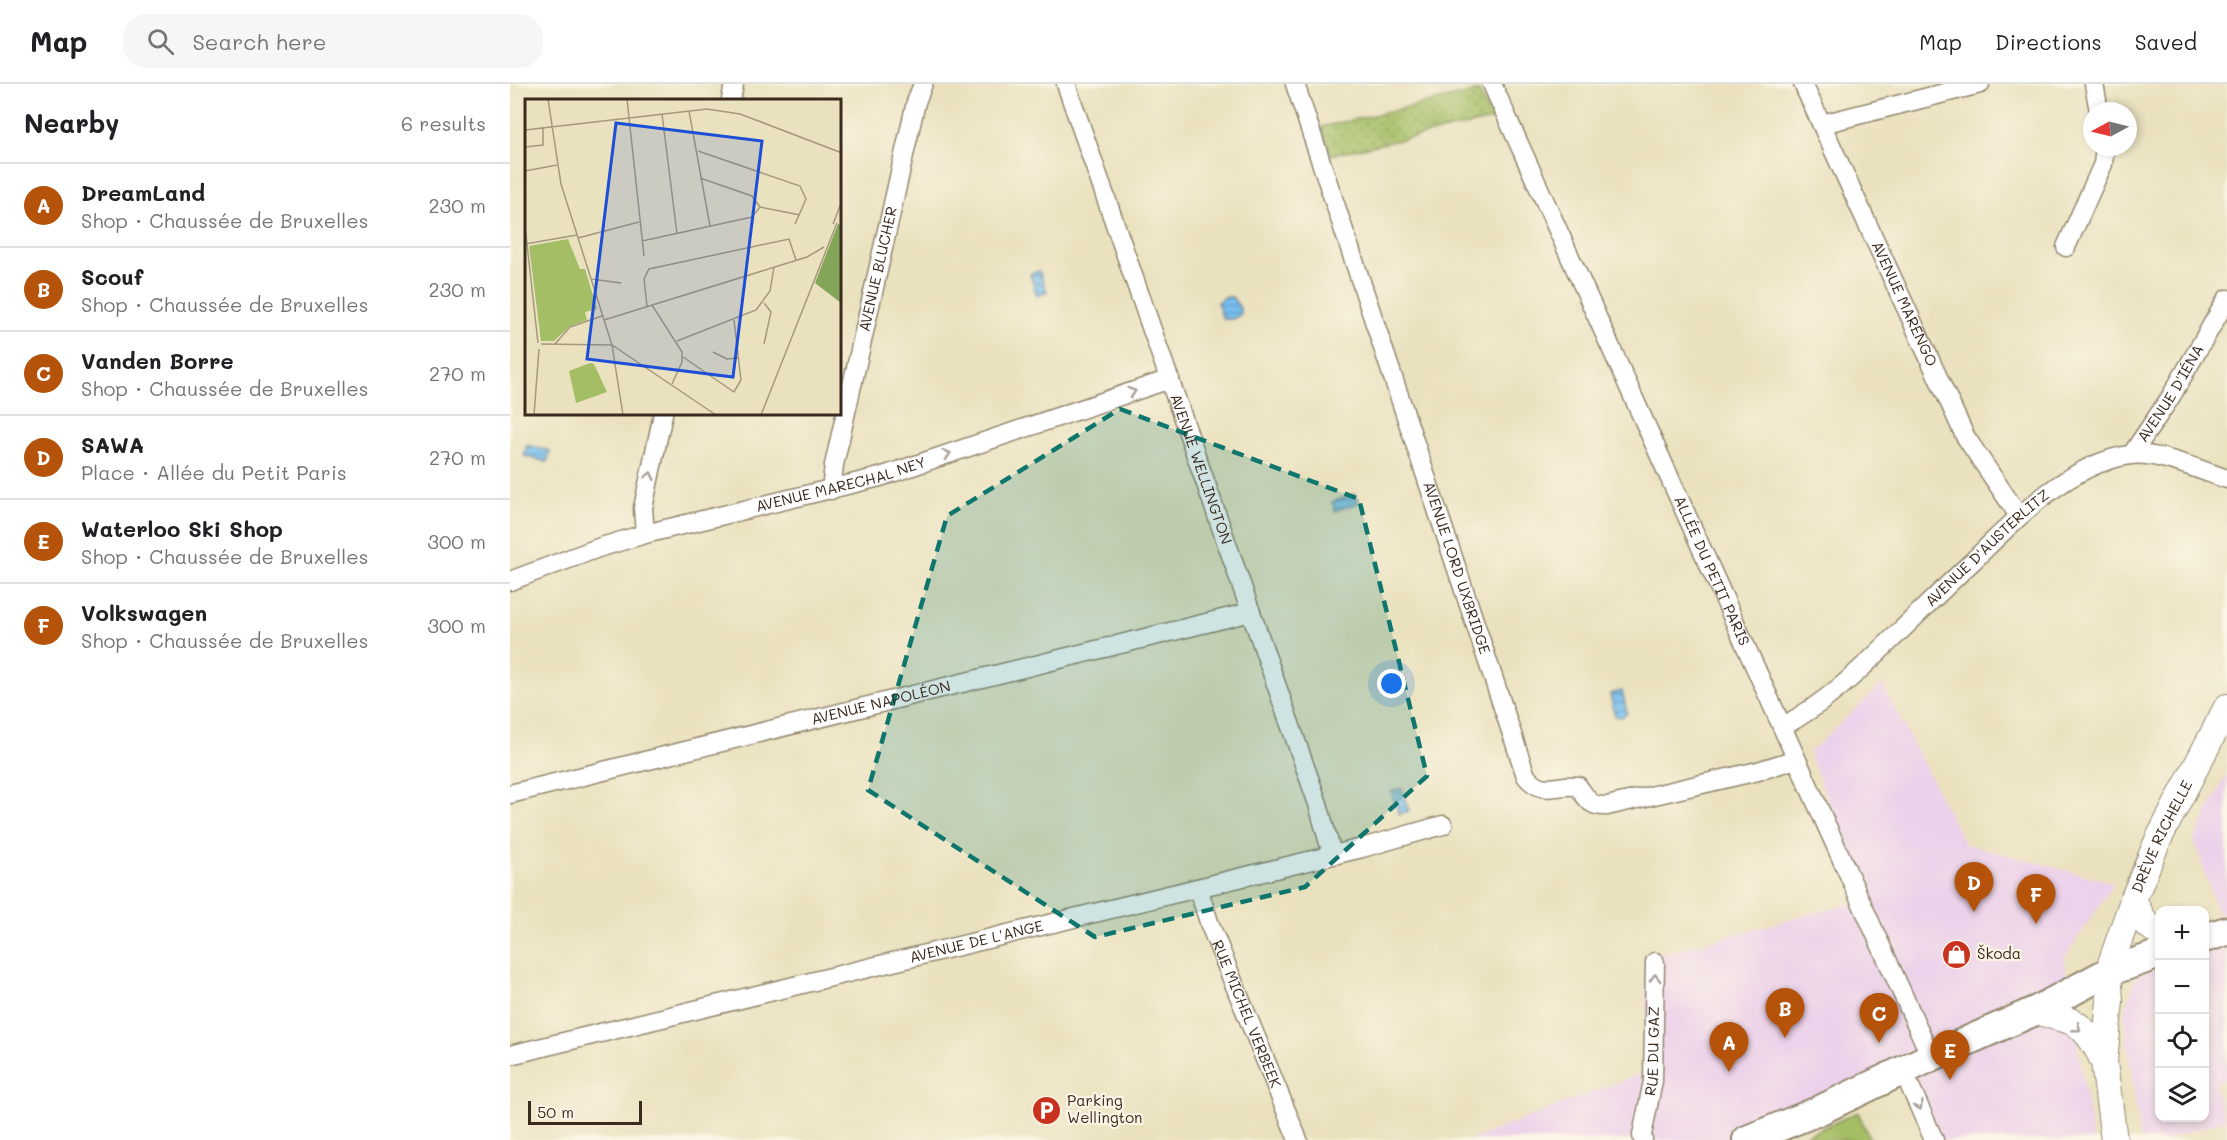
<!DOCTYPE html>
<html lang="en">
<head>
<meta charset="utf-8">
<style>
  :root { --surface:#fff; --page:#f6f6f6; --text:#202124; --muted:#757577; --line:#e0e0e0; --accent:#b45309 }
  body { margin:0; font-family:Mali,sans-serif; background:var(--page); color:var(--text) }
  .controls { position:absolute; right:18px; bottom:18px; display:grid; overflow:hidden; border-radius:12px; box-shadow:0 3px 9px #0003 }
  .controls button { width:54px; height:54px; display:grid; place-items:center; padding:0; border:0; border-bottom:2px solid var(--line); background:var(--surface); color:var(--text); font:30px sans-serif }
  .compass { position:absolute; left:1573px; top:18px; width:54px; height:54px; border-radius:50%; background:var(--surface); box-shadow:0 3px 9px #0003; rotate:263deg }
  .scale { position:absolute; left:18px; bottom:15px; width:114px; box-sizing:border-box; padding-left:6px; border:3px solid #3b2a1e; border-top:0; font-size:16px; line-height:21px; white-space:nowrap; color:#3b2a1e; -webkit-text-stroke:4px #fcf5e5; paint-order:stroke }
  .you { position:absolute; left:882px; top:600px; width:21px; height:21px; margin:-15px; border:4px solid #fff; border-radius:50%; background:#1a73e8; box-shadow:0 0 0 9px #1a73e833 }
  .badge { display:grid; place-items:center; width:39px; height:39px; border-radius:50%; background:var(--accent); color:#fff; font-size:20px; font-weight:700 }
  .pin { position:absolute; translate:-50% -50px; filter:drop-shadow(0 2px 3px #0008) }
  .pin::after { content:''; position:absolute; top:32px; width:21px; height:18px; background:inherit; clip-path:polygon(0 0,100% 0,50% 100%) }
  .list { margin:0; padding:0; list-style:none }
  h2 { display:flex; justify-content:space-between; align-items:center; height:78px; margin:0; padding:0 24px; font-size:26px }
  h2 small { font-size:20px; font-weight:400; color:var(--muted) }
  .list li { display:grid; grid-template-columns:39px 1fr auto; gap:18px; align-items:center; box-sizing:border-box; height:84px; padding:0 24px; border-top:2px solid var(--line) }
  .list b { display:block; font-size:22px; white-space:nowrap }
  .list p { margin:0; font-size:20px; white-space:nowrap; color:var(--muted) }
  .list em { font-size:20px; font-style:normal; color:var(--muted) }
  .icon { flex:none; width:33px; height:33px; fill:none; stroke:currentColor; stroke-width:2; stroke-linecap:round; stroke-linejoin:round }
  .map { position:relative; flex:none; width:1717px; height:1056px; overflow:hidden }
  header { display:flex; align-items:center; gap:36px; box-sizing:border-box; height:84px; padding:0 30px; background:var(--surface); border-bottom:2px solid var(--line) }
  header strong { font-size:28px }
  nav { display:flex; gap:33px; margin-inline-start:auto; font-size:21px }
  .search { width:420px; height:54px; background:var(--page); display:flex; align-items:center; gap:15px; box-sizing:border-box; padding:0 21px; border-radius:24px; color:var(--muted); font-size:22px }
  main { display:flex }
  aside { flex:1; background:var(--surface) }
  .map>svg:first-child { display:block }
  .built { fill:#ecd1ea }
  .grass { fill:url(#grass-dots); stroke:#707442; stroke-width:1.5 }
  .park { fill:#a4be65; stroke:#707442; stroke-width:1.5 }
  .water { fill:url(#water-rules); stroke:#597486; stroke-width:1.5 }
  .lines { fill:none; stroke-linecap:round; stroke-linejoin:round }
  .minor-casing { stroke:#92866e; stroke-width:21 }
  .secondary-casing { stroke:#92866e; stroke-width:28 }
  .primary-casing { stroke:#92866e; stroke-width:32 }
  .minor { stroke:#fff; stroke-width:18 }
  .secondary { stroke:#fff; stroke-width:26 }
  .primary { stroke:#fff; stroke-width:28 }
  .oneway { stroke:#a79f9a }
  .marked { fill:#0f766e; fill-opacity:0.2; stroke:#0f766e; stroke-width:4.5; stroke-dasharray:12 8; stroke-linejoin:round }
  .labels { text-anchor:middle; stroke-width:4.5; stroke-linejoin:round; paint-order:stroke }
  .street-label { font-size:15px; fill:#3b2a1e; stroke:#fcf5e5 }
  .poi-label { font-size:15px; fill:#3b2a1e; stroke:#fcf5e5; text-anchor:start }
  .inset-road { fill:none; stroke:#a4987e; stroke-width:1.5 }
  .view { fill:#1d4ed8; fill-opacity:0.15; stroke:#1d4ed8; stroke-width:3 }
  .inset-edge { fill:none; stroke:#3b2a1e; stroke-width:3 }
</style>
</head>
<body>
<header>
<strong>Map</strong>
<div class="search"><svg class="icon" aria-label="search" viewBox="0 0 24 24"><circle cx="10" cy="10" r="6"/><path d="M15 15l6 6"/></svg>Search here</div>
<nav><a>Map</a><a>Directions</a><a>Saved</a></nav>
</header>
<main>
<aside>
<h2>Nearby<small>6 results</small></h2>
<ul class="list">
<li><span class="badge">A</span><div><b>DreamLand</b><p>Shop · Chaussée de Bruxelles</p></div><em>230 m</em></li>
<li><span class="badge">B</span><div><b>Scouf</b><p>Shop · Chaussée de Bruxelles</p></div><em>230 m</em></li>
<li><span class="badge">C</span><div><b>Vanden Borre</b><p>Shop · Chaussée de Bruxelles</p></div><em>270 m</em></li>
<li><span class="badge">D</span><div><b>SAWA</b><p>Place · Allée du Petit Paris</p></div><em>270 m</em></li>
<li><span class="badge">E</span><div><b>Waterloo Ski Shop</b><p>Shop · Chaussée de Bruxelles</p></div><em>300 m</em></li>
<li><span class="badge">F</span><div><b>Volkswagen</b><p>Shop · Chaussée de Bruxelles</p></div><em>300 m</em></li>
</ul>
</aside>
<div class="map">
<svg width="1717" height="1056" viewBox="0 0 1717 1056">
  <defs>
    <pattern id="grass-dots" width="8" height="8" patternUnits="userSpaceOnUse" patternTransform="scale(1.5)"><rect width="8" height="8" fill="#a4be65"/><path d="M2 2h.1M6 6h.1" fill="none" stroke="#879b53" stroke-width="1.8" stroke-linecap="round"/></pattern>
    <pattern id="water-rules" width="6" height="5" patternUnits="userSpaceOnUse" patternTransform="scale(1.5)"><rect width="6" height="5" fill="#77bfef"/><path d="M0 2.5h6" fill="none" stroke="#639bc1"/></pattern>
  </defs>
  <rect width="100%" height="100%" fill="#fcf5e5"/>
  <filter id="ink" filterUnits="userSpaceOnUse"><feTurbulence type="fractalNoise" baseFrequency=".0167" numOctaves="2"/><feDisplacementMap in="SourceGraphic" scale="12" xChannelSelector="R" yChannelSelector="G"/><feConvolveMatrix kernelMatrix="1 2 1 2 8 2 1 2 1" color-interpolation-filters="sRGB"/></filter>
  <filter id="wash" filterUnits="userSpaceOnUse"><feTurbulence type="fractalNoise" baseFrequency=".008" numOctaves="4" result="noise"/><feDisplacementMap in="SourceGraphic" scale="24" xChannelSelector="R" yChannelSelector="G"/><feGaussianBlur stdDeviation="1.35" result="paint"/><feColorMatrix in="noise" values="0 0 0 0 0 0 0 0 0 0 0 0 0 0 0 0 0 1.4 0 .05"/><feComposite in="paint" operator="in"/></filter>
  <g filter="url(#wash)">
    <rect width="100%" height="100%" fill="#eae1be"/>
    <path class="built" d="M1372,600L1455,760L1604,799L1554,875L1583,1056H1420L1387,979L1220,1056H960L1139,986L1134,875L1357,815L1299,669Z
      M1717,690V837L1707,827L1684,755Z
      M1717,859V993L1704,1001L1716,1035L1655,1056H1630L1614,929L1626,892L1649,883L1650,1034H1694L1695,867Z"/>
    <path class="grass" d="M969,7L982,36L821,71L811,43Z"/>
    <path class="park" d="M1348,1028L1360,1056H1286Z"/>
    <path class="water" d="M529,187L537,208L527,212L520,190Z
      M715,213H722L730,224L731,231L722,235H713L707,218Z
      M17,361L40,367L37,378L14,372Z
      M845,410L848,419L825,427L822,418Z
      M1112,607L1117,629L1112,633L1105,632L1100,610Z
      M891,704L899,727L889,730L881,708Z"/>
  </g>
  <g filter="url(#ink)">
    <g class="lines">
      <defs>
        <g id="minor">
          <path id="s1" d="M556,0L808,720L822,770"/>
          <path id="s2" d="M785,0L1016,692C1033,713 1046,699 1068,702C1077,715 1080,723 1097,722L1248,687L1286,675"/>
          <path id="s3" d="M982,0L1421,973"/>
          <path id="s4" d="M1293,0L1455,352L1509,432"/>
          <path d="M1584,0L1589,27"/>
          <path d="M221,16L224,0"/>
          <path d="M1312,40L1470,0"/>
          <path d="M1556,163L1593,80L1595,63"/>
          <path id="s5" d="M1622,370L1660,314L1717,215"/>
          <path id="s6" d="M321,406L324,381L406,18L413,0"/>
          <path d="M135,450L133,424L153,330"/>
          <path id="s7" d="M0,497L88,464L135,450L370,393L660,295"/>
          <path id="s8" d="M1272,643C1317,618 1346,590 1382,555C1409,529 1436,502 1464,476C1505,435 1560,379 1620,371C1646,367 1692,387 1717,395"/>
          <path id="s9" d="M0,710L741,528"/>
          <path id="s10" d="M688,804L700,841L788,1056"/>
          <path id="s11" d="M0,971L852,764L933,741"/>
          <path d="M1395,986L1399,1000L1424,1056"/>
          <path id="s12" d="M1133,1056L1132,1051L1143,997L1145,878"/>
        </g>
        <g id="secondary">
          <path d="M1623,816L1635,839L1650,850"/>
          <path d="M1527,926C1538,932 1549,933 1560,937C1576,943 1587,963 1594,978"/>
          <path id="s13" d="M1604,1056L1594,978L1600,917L1598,888L1623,816L1648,756L1717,623"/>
        </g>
        <path id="primary" d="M1694,854L1717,847
          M1237,1056L1308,1027L1421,973L1527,926L1598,888L1650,870"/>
      </defs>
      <use href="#minor" class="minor-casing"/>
      <use href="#secondary" class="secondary-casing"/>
      <use href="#primary" class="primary-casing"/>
      <use href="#minor" class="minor"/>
      <use href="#secondary" class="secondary"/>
      <use href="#primary" class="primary"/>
    </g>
    <defs><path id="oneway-chevron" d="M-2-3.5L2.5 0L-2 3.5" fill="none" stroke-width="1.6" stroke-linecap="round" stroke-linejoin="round" transform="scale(1.5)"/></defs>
    <g class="oneway">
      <use href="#oneway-chevron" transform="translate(622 308) rotate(-18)"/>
      <use href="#oneway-chevron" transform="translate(437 370) rotate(-19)"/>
      <use href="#oneway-chevron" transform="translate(140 392) rotate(-78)"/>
      <use href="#oneway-chevron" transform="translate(1145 894) rotate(-90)"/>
      <use href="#oneway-chevron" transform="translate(1567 944) rotate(39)"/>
      <use href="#oneway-chevron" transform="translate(1409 1022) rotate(65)"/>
    </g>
  </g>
  <path class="marked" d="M610,325L849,415L917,692L795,803L585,853L358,706L437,432Z"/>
  <defs>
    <symbol id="shop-disc" viewBox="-11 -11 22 22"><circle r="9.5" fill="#c8321e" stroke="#fcf5e5"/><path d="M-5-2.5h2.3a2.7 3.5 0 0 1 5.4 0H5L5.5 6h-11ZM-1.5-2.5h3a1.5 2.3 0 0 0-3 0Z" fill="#fff"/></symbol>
    <symbol id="parking-disc" viewBox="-11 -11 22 22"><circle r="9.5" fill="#c8321e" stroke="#fcf5e5"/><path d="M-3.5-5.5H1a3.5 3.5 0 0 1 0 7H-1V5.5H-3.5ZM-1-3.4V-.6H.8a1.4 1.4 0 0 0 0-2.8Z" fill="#fff"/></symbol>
  </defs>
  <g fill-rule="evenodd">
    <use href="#shop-disc" x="1430" y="854" width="33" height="33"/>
    <use href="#parking-disc" x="520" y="1010" width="33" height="33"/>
  </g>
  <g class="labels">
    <g class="street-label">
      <text dy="5" stroke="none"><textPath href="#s6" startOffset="226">AVENUE BLUCHER</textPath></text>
      <text dy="5" stroke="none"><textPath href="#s4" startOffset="242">AVENUE MARENGO</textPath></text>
      <text dy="5" stroke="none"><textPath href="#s5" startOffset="72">AVENUE D'IÉNA</textPath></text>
      <text dy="5" stroke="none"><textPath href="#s1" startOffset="408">AVENUE WELLINGTON</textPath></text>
      <text dy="5" stroke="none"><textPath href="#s7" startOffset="345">AVENUE MARECHAL NEY</textPath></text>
      <text dy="5" stroke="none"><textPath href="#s8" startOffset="273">AVENUE D'AUSTERLITZ</textPath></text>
      <text dy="5" stroke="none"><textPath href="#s2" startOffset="510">AVENUE LORD UXBRIDGE</textPath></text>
      <text dy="5" stroke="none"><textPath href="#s3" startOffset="534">ALLÉE DU PETIT PARIS</textPath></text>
      <text dy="5" stroke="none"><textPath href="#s9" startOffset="382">AVENUE NAPOLÉON</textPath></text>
      <text dy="5" stroke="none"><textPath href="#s13" startOffset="315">DRÈVE RICHELLE</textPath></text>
      <text dy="5" stroke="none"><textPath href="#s11" startOffset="480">AVENUE DE L'ANGE</textPath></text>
      <text dy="5" stroke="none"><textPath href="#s10" startOffset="135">RUE MICHEL VERBEEK</textPath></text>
      <text dy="5" stroke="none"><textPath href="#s12" startOffset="90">RUE DU GAZ</textPath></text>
    </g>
    <g class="poi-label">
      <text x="1467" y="875">Škoda</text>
      <text x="557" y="1022">Parking<tspan x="557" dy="17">Wellington</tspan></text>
    </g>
  </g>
  <g transform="translate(15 15)">
    <rect width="316" height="316" fill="#eae1be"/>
    <path d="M313,125L316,126V204L290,184Z" fill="#83a55a"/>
    <path d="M43,140L55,170H60L72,210L60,213L62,221L45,227L29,242H16L4,147ZM65,264L69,265L82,293L51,304L44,272Z" fill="#a4be65"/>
    <path class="inset-road" d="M23,0L36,85L87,246L98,316M102,0L119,157M164,12L185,127M137,15L152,135M0,31L182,10L215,15L317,54M0,48L18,46V28M173,52L275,87L281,100L270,125M0,72L32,66M175,79L227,97L235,108M235,108L275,116M308,125L317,102M0,127L13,244M53,139L114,123M117,142L227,118L235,108M0,145L52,136M66,180L96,184M239,204L246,213L239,245M127,206L157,253V263L147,285M122,207L119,180L124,170L264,140L271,161M79,221L282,158L299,148M152,242L231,211L245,192L249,168M16,245L87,246L191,316M30,245L45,228L77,217M188,253L202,260L214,259M158,258L209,293L216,281L209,221M9,316L14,250M236,316L312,124"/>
    <path class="view" d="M91,24L237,42L208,278L62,260Z"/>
    <rect width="316" height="316" class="inset-edge"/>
  </g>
</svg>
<div class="controls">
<button>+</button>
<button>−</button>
<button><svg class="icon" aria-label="locate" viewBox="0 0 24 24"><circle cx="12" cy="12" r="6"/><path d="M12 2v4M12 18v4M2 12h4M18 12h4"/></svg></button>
<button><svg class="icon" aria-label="layers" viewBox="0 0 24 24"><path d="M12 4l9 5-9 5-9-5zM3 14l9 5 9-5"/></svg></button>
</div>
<svg class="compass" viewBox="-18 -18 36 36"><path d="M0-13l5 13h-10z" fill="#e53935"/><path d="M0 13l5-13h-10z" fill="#757577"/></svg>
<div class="scale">50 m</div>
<div class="you"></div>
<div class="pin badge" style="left:1219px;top:988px">A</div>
<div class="pin badge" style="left:1275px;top:954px">B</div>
<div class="pin badge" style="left:1369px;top:959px">C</div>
<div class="pin badge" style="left:1464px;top:828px">D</div>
<div class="pin badge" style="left:1440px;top:996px">E</div>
<div class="pin badge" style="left:1526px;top:840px">F</div>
</div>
</main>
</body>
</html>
